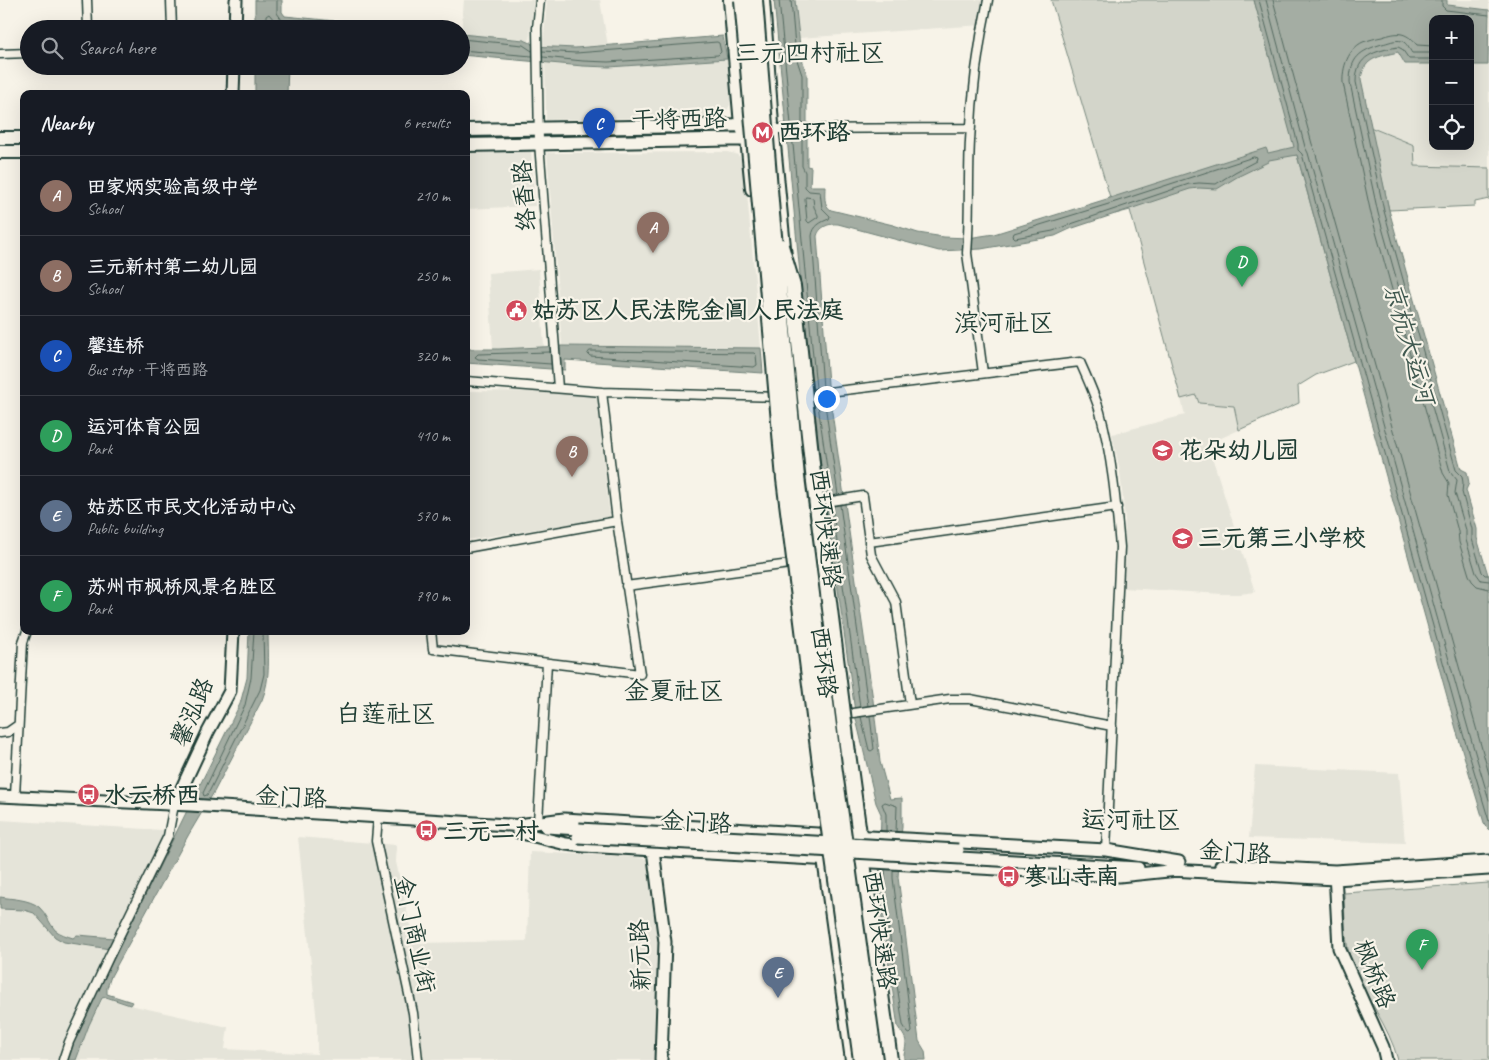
<!DOCTYPE html>
<html lang="en">
<head>
<meta charset="utf-8">
<style>
  :root { --surface:#171b24; --page:#242831; --text:#f1f3f6; --muted:#9ea1a6; --line:#363941; --accent:#d1495b }
  body { margin:0; font-family:Caveat,"LXGW WenKai TC",sans-serif; background:var(--page); color:var(--text) }
  .controls { position:absolute; right:15px; top:15px; display:grid; overflow:hidden; border-radius:10px; box-shadow:0 5px 20px #0002 }
  .controls button { width:45px; height:45px; display:grid; place-items:center; padding:0; border:0; border-bottom:1px solid var(--line); background:var(--surface); color:var(--text); font:25px sans-serif }
  .you { position:absolute; left:826px; top:398px; width:18px; height:18px; margin:-12px; border:4px solid #fff; border-radius:50%; background:#1a73e8; box-shadow:0 0 0 8px #1a73e833 }
  .badge { display:grid; place-items:center; width:32px; height:32px; border-radius:50%; background:var(--accent); color:#fff; font-size:16px; font-weight:700 }
  .pin { position:absolute; translate:-50% -41px; filter:drop-shadow(0 1px 2px #0008) }
  .pin::after { content:''; position:absolute; top:26px; width:18px; height:15px; background:inherit; clip-path:polygon(0 0,100% 0,50% 100%) }
  .list { margin:0; padding:0; list-style:none }
  h2 { display:flex; justify-content:space-between; align-items:center; height:65px; margin:0; padding:0 20px; font-size:21px }
  h2 small { font-size:16px; font-weight:400; color:var(--muted) }
  .list li { display:grid; grid-template-columns:32px 1fr auto; gap:15px; align-items:center; box-sizing:border-box; height:80px; padding:0 20px; border-top:1px solid var(--line) }
  .list b { display:block; font-size:19px; white-space:nowrap }
  .list p { margin:0; font-size:16px; white-space:nowrap; color:var(--muted) }
  .list em { font-size:16px; font-style:normal; color:var(--muted) }
  .icon { flex:none; width:28px; height:28px; fill:none; stroke:currentColor; stroke-width:2; stroke-linecap:round; stroke-linejoin:round }
  .map { position:relative; flex:none; width:1489px; height:1060px; overflow:hidden }
  .search { position:absolute; background:var(--surface); box-shadow:0 5px 20px #0002; left:20px; top:20px; width:450px; height:55px; display:flex; align-items:center; gap:12px; box-sizing:border-box; padding:0 18px; border-radius:28px; color:var(--muted); font-size:19px }
  .panel { position:absolute; background:var(--surface); box-shadow:0 5px 20px #0002; left:20px; top:90px; width:450px; height:545px; border-radius:10px }
  .map>svg:first-child { display:block }
  .built { fill:#e5e4d9 }
  .green { fill:#d3d5ca; stroke:#79897f }
  .water { fill:#a4ada3; stroke:#6f8077 }
  .lines { fill:none; stroke-linecap:round; stroke-linejoin:round }
  .shore { stroke:#546a60; stroke-width:1 }
  .street-casing { stroke:#1f3d34; stroke-width:11 }
  .secondary-casing { stroke:#1f3d34; stroke-width:15 }
  .primary-casing { stroke:#1f3d34; stroke-width:16 }
  .highway-casing { stroke:#1f3d34; stroke-width:18 }
  .street { stroke:#f7f3e8; stroke-width:8 }
  .secondary { stroke:#f7f3e8; stroke-width:11 }
  .primary { stroke:#f7f3e8; stroke-width:12 }
  .highway { stroke:#f7f3e8; stroke-width:14 }
  .secondary-bridge-casing { stroke:#1f3d34; stroke-width:15; stroke-linecap:butt }
  .highway-bridge-casing { stroke:#1f3d34; stroke-width:18; stroke-linecap:butt }
  .secondary-bridge { stroke:#f7f3e8; stroke-width:11 }
  .highway-bridge { stroke:#f7f3e8; stroke-width:14 }
  .labels { text-anchor:middle; stroke-width:4.5; stroke-linejoin:round; paint-order:stroke }
  .street-label { font-size:24px; fill:#1f3d34; stroke:#f7f3e8 }
  .poi-label { font-size:24px; font-weight:bold; fill:#1f3d34; stroke:#f7f3e8; text-anchor:start }
  .neighbourhood-label { font-size:25px; fill:#1f3d34; stroke:#f7f3e8 }
  .water-label { font-size:25px; font-style:italic; fill:#405950; stroke:#f7f3e8 }
</style>
</head>
<body>
<div class="map">
<svg width="1489" height="1060" viewBox="0 0 1489 1060">
  <rect width="100%" height="100%" fill="#f7f3e8"/>
  <filter id="ink" filterUnits="userSpaceOnUse"><feTurbulence type="fractalNoise" baseFrequency=".02" numOctaves="2"/><feDisplacementMap in="SourceGraphic" scale="10" xChannelSelector="R" yChannelSelector="G"/><feConvolveMatrix kernelMatrix="1 2 1 2 8 2 1 2 1" color-interpolation-filters="sRGB"/></filter>
  <g filter="url(#ink)">
    <path class="built" d="M464,0H534L529,42L524,40L461,34Z
      M547,0H600L608,46L575,48L543,46Z
      M795,0H984L982,25L799,38Z
      M1447,0H1489V10L1446,5Z
      M1398,52L1405,64H1433V146H1470V65H1488L1489,59V168L1414,166V145L1370,127L1361,82L1362,72L1367,62L1370,60Z
      M727,59L731,98L730,105L725,113L717,115L631,118L546,120L545,62L583,66L609,67Z
      M531,151L535,206L466,209V153Z
      M727,152L736,154L744,160L761,348L562,346L547,153Z
      M539,269L544,347L493,349L488,273Z
      M466,391L593,392L597,398L610,518L466,540Z
      M1196,395L1199,403L1234,406L1239,430L1208,444L1255,592L1240,594H1222L1124,588L1125,520L1120,472L1112,434L1185,415L1181,399Z
      M1255,766L1399,773L1405,843L1249,838Z
      M0,820L178,831L106,973L76,1034L67,1060H0Z
      M298,837L397,845L396,862L414,943L527,941L530,852L636,857L652,860L661,905L657,966L656,1060H76L89,1025L104,997L130,1005L228,1027L225,1049L317,1054V1023Z"/>
    <path class="green" d="M1051,0H1254L1354,361L1316,375L1298,386L1299,403L1239,430L1234,406L1199,403L1196,395L1181,399L1130,210L1115,214Z
      M1370,127L1414,145L1415,166L1489,168V199L1475,202V206L1389,210Z
      M1489,883V1060H1398C1389,1026 1366,999 1353,966C1344,944 1345,917 1344,893Z"/>
    <path class="water" d="M255,0H282V12L285,16L345,22L344,26L370,29H255Z
      M774,0H795L801,56L807,74V166L811,167L810,186H825C825,195 823,205 831,210L893,225L918,233L944,237L968,238L994,234L1110,198L1266,148L1268,153L1294,147L1254,0H1447V5L1489,10L1488,65H1470V19H1433V64H1405L1398,52C1379,57 1364,57 1361,79L1389,210L1461,469L1467,472L1469,483L1466,490L1477,529V538L1489,578V830L1485,826L1458,736L1297,155L1269,160L1268,162L1237,177L1217,189L1199,188L1190,189L1070,229L1055,236L981,249L939,251L838,224C829,223 819,227 817,236L828,384L873,700L880,762L890,799L902,798V826L898,877L919,1041L925,1051L926,1060H904C903,1054 906,1049 906,1043C906,1037 901,1032 898,1027L881,912L879,884L881,814L876,803L856,719L812,401Z
      M461,34L524,40L531,43L533,46L575,48L723,36L727,59L609,67L583,66L461,55Z
      M255,66H288L287,94H255Z
      M562,346L761,348L763,373L565,360V370L466,363V349H499Z
      M249,631H268C268,655 271,678 262,700L214,792L189,834L111,976L107,988V994L132,1002L130,1005L106,997L102,998L89,1025L76,1060H67L76,1034L117,952L110,949L64,942L55,937L34,913L24,910L0,909V897C12,899 29,899 39,907C46,913 49,923 55,930C60,934 67,936 73,938L77,935L114,938L123,940L240,704L247,678Z"/>
    <g class="lines">
      <path class="shore" d="M277,0V13L282,20L338,27L340,29
        M779,0L791,124
        M791,0L796,57L802,75V124
        M1259,0L1298,144V150L1302,154L1463,734L1489,821
        M1266,0L1305,147L1308,153L1469,732L1489,800
        M1273,0L1312,144L1315,151L1489,774
        M1442,0V6L1446,10L1489,15
        M266,29V16L269,14L279,26L299,29
        M461,39L523,45L532,51
        M1433,46L1417,45C1405,31 1398,32 1382,37C1376,38 1369,40 1363,42C1348,49 1342,68 1343,83L1371,214L1443,473L1449,483L1448,495L1458,531L1459,542L1469,575L1472,581L1477,586L1489,589
        M461,50L532,56
        M542,51L576,53L717,42L719,43L721,52L718,55L608,62L583,61L543,57
        M1433,53H1412C1409,49 1407,43 1402,41C1395,39 1388,43 1382,44C1360,51 1350,57 1350,83L1378,213L1450,471L1457,480L1455,493L1466,530V540L1476,573L1481,580L1489,581
        M1433,59H1409L1402,49L1398,47C1375,51 1356,55 1356,82L1384,211L1456,470L1462,476L1463,483L1462,492L1472,529V539L1482,572L1485,575H1489
        M792,134L816,388
        M802,134V166L805,172V187L809,191L820,192L822,208L830,216L829,219C821,222 813,226 812,236L823,388
        M1254,157L1257,158L1256,161L1235,172L1216,184L1199,183L1189,184L1068,225L1053,231L1015,238L1013,236L1014,233L1112,203Z
        M806,197L813,198L814,207L818,215V217L809,223L807,221L805,199Z
        M590,351L754,353L756,355L757,365L754,367L590,356L588,354Z
        M550,352L478,354L475,357L478,359L551,364
        M824,397L838,495
        M817,398L831,496
        M840,505L868,706
        M832,506L860,707
        M254,631L251,678L245,705L203,793L204,796L207,795L210,790L260,690L264,674L263,631
        M861,717L869,750L871,751L874,749L870,716
        M886,831V814L882,804L885,802L897,806L896,832
        M885,870L886,911L903,1025L908,1033L910,1034L912,1032L893,878V870"/>
      <defs>
        <path id="street" d="M87,0L88,29
          M171,0L172,29
          M540,0L537,28L539,143L558,388
          M0,54L29,53
          M773,129L971,128
          M983,373L967,253C970,216 968,179 970,141C972,94 978,46 988,0
          M466,381L602,392L779,397
          M803,395L1080,362C1087,378 1095,395 1100,412C1112,456 1116,502 1120,547L1106,850
          M814,501L826,502L863,496L871,555L896,602L910,704
          M869,542L1117,507
          M466,548L617,521
          M626,586L790,564
          M431,631L433,649L640,674L617,521L602,392
          M840,713H853L950,699H970L1112,726
          M0,733L8,732L18,725
          M15,796L23,642L27,631
          M378,817L376,841L413,1013L418,1060
          M538,822L547,663
          M63,1060L69,1042L109,957L168,836L174,805"/>
        <path id="secondary" d="M235,29L236,0
          M233,94L234,66
          M0,796L190,805L525,826
          M174,805L208,732L230,691L233,631
          M518,825L564,819L834,835
          M546,827L579,829
          M518,832L566,844L584,846L832,860
          M852,836L1106,850L1179,862
          M653,850L665,942L661,1060
          M855,861L1119,876L1178,870
          M1069,864L1138,868
          M1221,865L1335,871L1489,861
          M1171,870L1335,879L1489,869
          M1335,873L1339,948L1383,1047L1386,1060"/>
        <path id="primary" d="M763,0L772,124L785,257
          M746,129L752,189
          M466,130L752,125
          M0,138H24
          M466,145L754,139
          M0,152H24
          M796,379L805,477L852,836L877,1013"/>
        <path id="highway" d="M731,0L742,125L747,139
          M848,753L890,1060
          M825,838V859L853,1060"/>
      </defs>
      <use href="#street" class="street-casing"/>
      <use href="#secondary" class="secondary-casing"/>
      <use href="#primary" class="primary-casing"/>
      <use href="#highway" class="highway-casing"/>
      <use href="#street" class="street"/>
      <use href="#secondary" class="secondary"/>
      <use href="#primary" class="primary"/>
      <use href="#highway" class="highway"/>
      <defs>
        <path id="secondary-bridge" d="M579,829L958,850
          M578,837L1069,864"/>
        <path id="highway-bridge" d="M742,0L784,479L821,772L861,1060
          M755,0L772,214L797,477L834,765L875,1060
          M781,246L793,286L814,482L848,753"/>
      </defs>
      <use href="#secondary-bridge" class="secondary-bridge-casing"/>
      <use href="#highway-bridge" class="highway-bridge-casing"/>
      <use href="#secondary-bridge" class="secondary-bridge"/>
      <use href="#highway-bridge" class="highway-bridge"/>
    </g>
  </g>
  <defs>
    <symbol id="metro-disc" viewBox="-11 -11 22 22"><circle r="9.5" fill="#d1495b" stroke="#f7f3e8"/><path d="M-5.5 5V-5H-3L0 0L3-5H5.5V5H3V-.5L0 4L-3-.5V5Z" fill="#fff"/></symbol>
    <symbol id="civic-disc" viewBox="-11 -11 22 22"><circle r="9.5" fill="#d1495b" stroke="#f7f3e8"/><path d="M-.6-6.5H3V-4.5H.6V-3L4-1V1h2V6H-6V1h2V-1L-.6-3ZM-1.2 2.5V6h2.4V2.5Z" fill="#fff"/></symbol>
    <symbol id="school-disc" viewBox="-11 -11 22 22"><circle r="9.5" fill="#d1495b" stroke="#f7f3e8"/><path d="M0-5L7-2L0 1L-7-2ZM-4 1L0 2.5L4 1V4Q0 6-4 4Z" fill="#fff"/></symbol>
    <symbol id="bus-disc" viewBox="-11 -11 22 22"><circle r="9.5" fill="#d1495b" stroke="#f7f3e8"/><path d="M-5-6H5V4H4V6H2V4H-2V6H-4V4H-5ZM-3.5-4V0h7V-4ZM-3.5 1.2v1.5H-2V1.2ZM2 1.2v1.5H3.5V1.2Z" fill="#fff"/></symbol>
  </defs>
  <g fill-rule="evenodd">
    <use href="#metro-disc" x="750" y="120" width="25" height="25"/>
    <use href="#civic-disc" x="504" y="298" width="25" height="25"/>
    <use href="#school-disc" x="1150" y="438" width="25" height="25"/>
    <use href="#school-disc" x="1170" y="526" width="25" height="25"/>
    <use href="#bus-disc" x="76" y="782" width="25" height="25"/>
    <use href="#bus-disc" x="414" y="818" width="25" height="25"/>
    <use href="#bus-disc" x="996" y="864" width="25" height="25"/>
  </g>
  <g class="labels">
    <g class="street-label">
      <text transform="translate(679 119) rotate(-1)" y="8">干将西路</text>
      <text transform="translate(524 196) rotate(-94)" y="8">络香路</text>
      <text transform="translate(826 528) rotate(83)" y="8">西环快速路</text>
      <text transform="translate(824 662) rotate(83)" y="8">西环路</text>
      <text transform="translate(192 712) rotate(-67)" y="8">馨泓路</text>
      <text transform="translate(291 797) rotate(3)" y="8">金门路</text>
      <text transform="translate(696 822) rotate(3)" y="8">金门路</text>
      <text transform="translate(1235 852) rotate(4)" y="8">金门路</text>
      <text transform="translate(880 930) rotate(82)" y="8">西环快速路</text>
      <text transform="translate(415 934) rotate(78)" y="8">金门商业街</text>
      <text transform="translate(640 955) rotate(-92)" y="8">新元路</text>
      <text transform="translate(1375 974) rotate(68)" y="8">枫桥路</text>
    </g>
    <g class="poi-label">
      <text x="778" y="140">西环路</text>
      <text x="532" y="318">姑苏区人民法院金阊人民法庭</text>
      <text x="1179" y="458">花朵幼儿园</text>
      <text x="1198" y="546">三元第三小学校</text>
      <text x="104" y="803">水云桥西</text>
      <text x="443" y="839">三元二村</text>
      <text x="1024" y="884">寒山寺南</text>
    </g>
    <g class="neighbourhood-label">
      <text x="810" y="61">三元四村社区</text>
      <text x="1004" y="331">滨河社区</text>
      <text x="674" y="699">金夏社区</text>
      <text x="386" y="722">白莲社区</text>
      <text x="1131" y="828">运河社区</text>
    </g>
    <g class="water-label">
      <text transform="translate(1410 343) rotate(74)" y="9">京杭大运河</text>
    </g>
  </g>
</svg>
<div class="controls">
<button>+</button>
<button>−</button>
<button><svg class="icon" aria-label="locate" viewBox="0 0 24 24"><circle cx="12" cy="12" r="6"/><path d="M12 2v4M12 18v4M2 12h4M18 12h4"/></svg></button>
</div>
<div class="you"></div>
<div class="pin badge" style="left:653px;top:253px;background:#8d6e63">A</div>
<div class="pin badge" style="left:572px;top:477px;background:#8d6e63">B</div>
<div class="pin badge" style="left:599px;top:149px;background:#1a4fb4">C</div>
<div class="pin badge" style="left:1242px;top:287px;background:#2e9e5b">D</div>
<div class="pin badge" style="left:778px;top:998px;background:#5c6f8a">E</div>
<div class="pin badge" style="left:1422px;top:970px;background:#2e9e5b">F</div>
<div class="search"><svg class="icon" aria-label="search" viewBox="0 0 24 24"><circle cx="10" cy="10" r="6"/><path d="M15 15l6 6"/></svg>Search here</div>
<section class="panel">
<h2>Nearby<small>6 results</small></h2>
<ul class="list">
<li><span class="badge" style="background:#8d6e63">A</span><div><b>田家炳实验高级中学</b><p>School</p></div><em>210 m</em></li>
<li><span class="badge" style="background:#8d6e63">B</span><div><b>三元新村第二幼儿园</b><p>School</p></div><em>250 m</em></li>
<li><span class="badge" style="background:#1a4fb4">C</span><div><b>馨连桥</b><p>Bus stop · 干将西路</p></div><em>320 m</em></li>
<li><span class="badge" style="background:#2e9e5b">D</span><div><b>运河体育公园</b><p>Park</p></div><em>410 m</em></li>
<li><span class="badge" style="background:#5c6f8a">E</span><div><b>姑苏区市民文化活动中心</b><p>Public building</p></div><em>570 m</em></li>
<li><span class="badge" style="background:#2e9e5b">F</span><div><b>苏州市枫桥风景名胜区</b><p>Park</p></div><em>790 m</em></li>
</ul>
</section>
</div>
</body>
</html>
